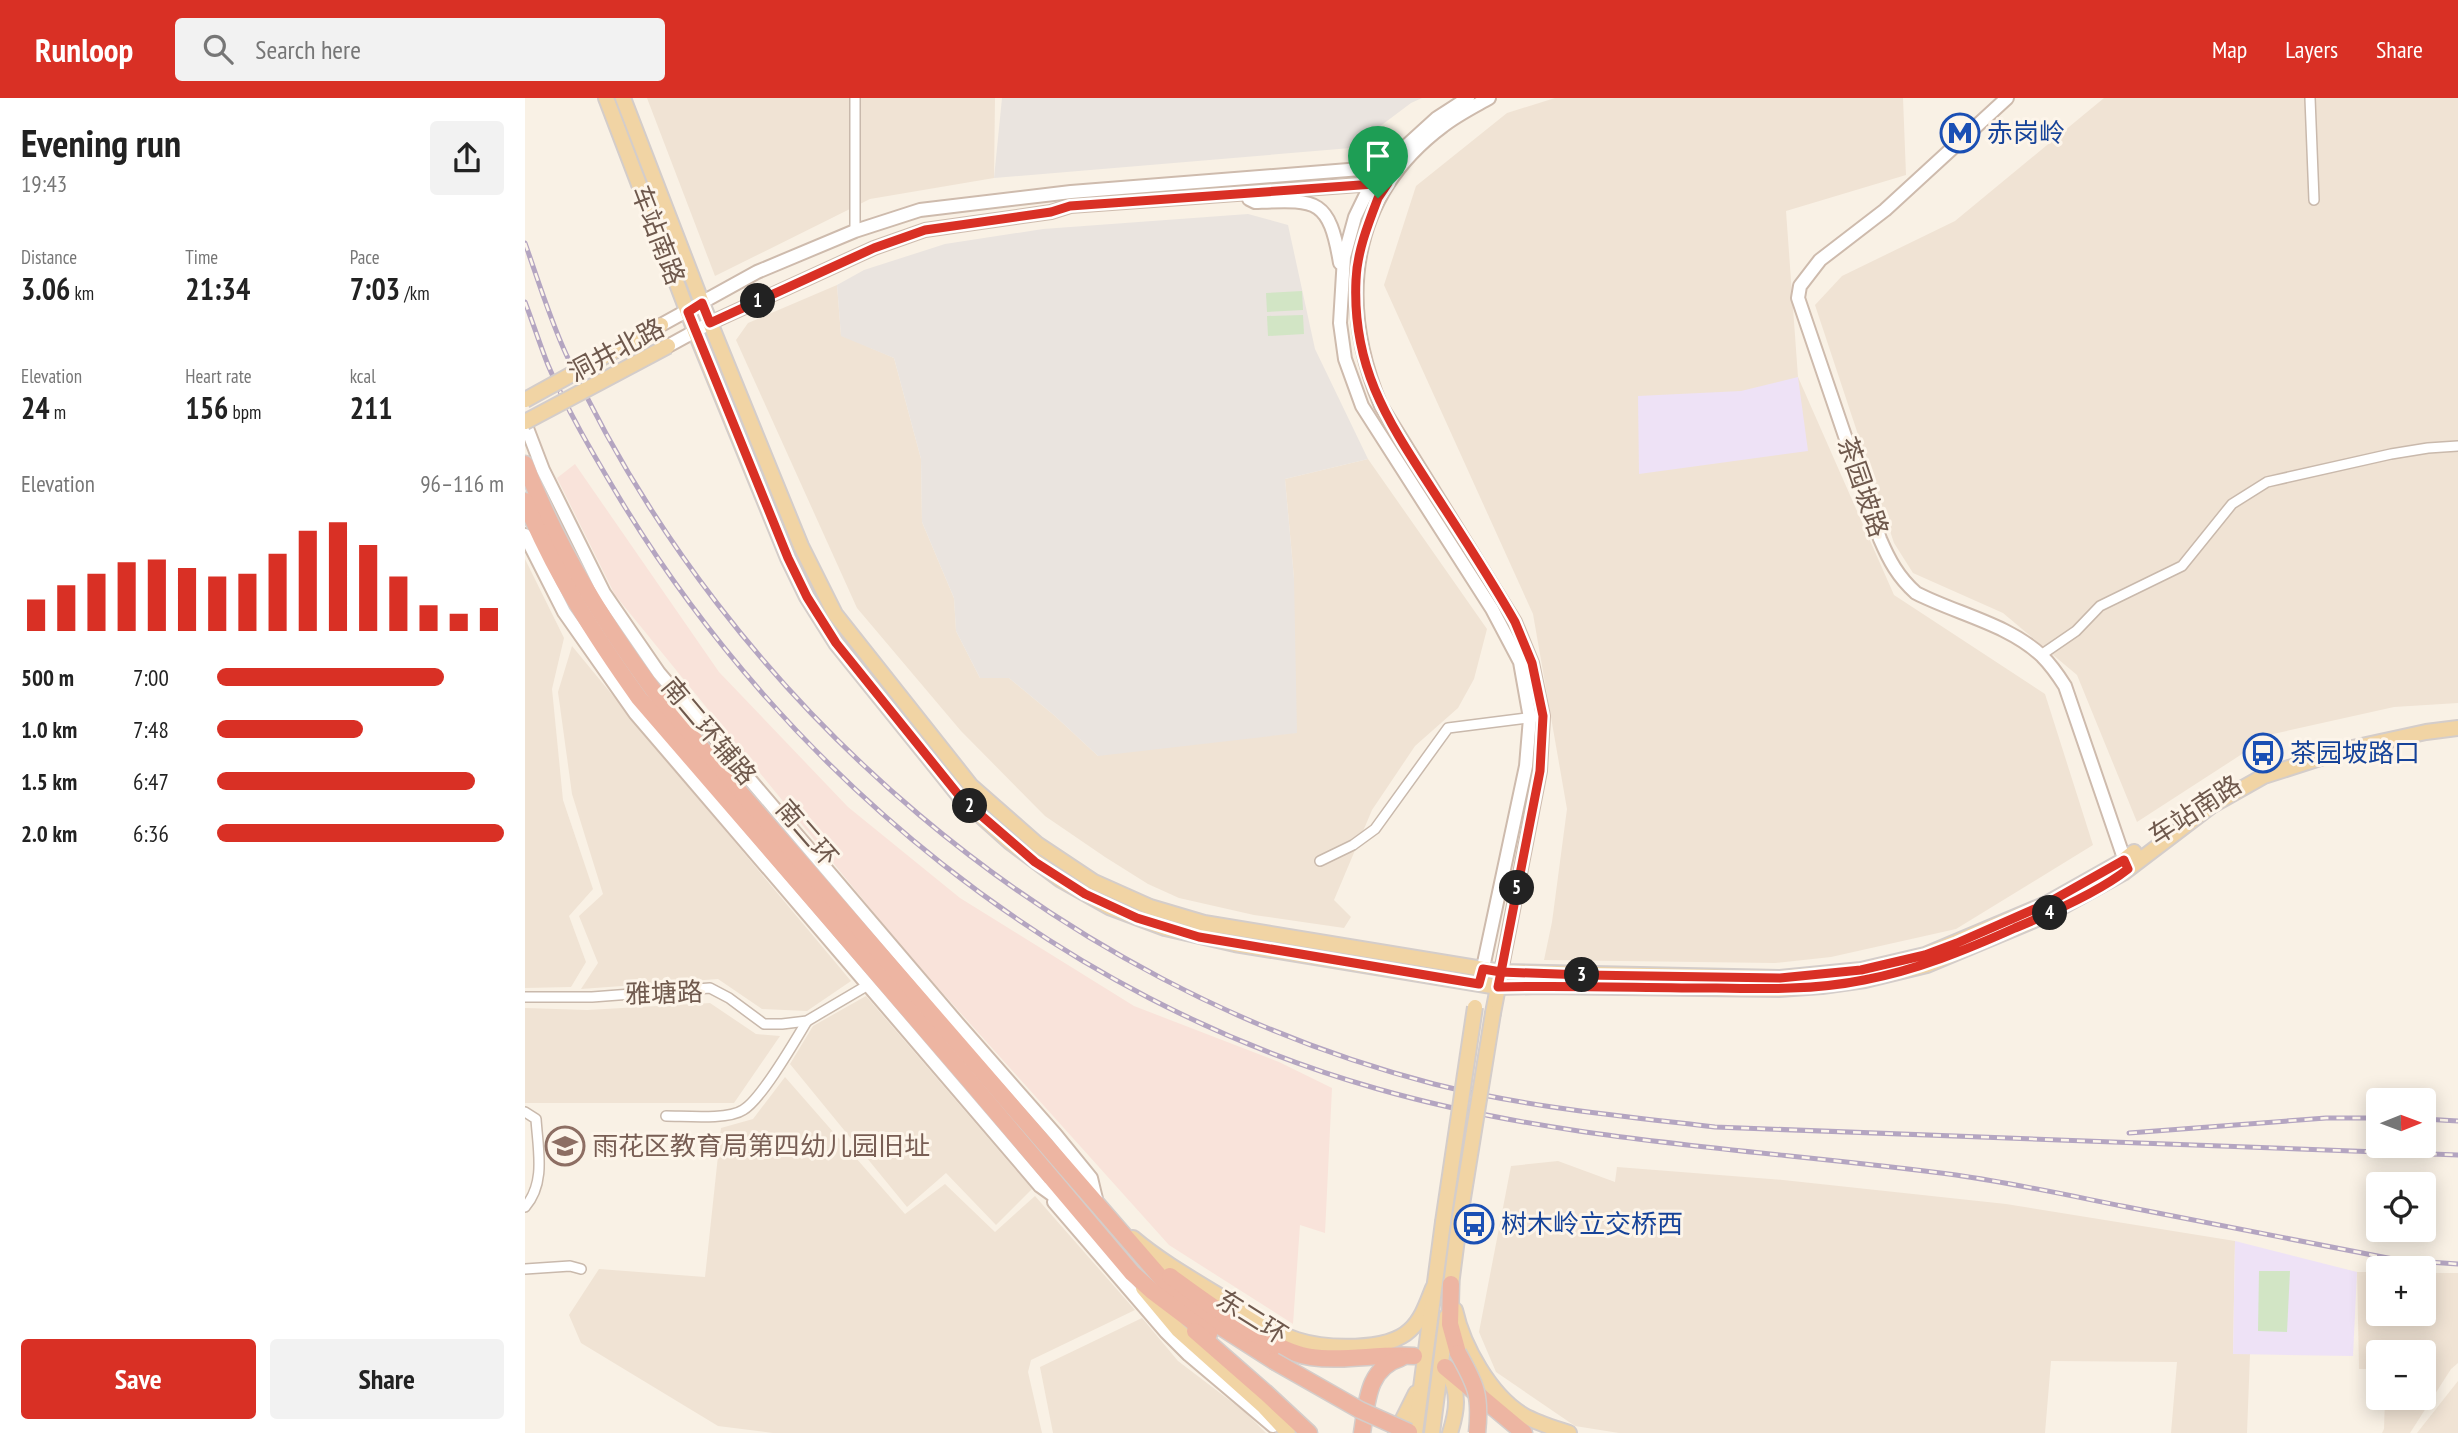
<!DOCTYPE html>
<html lang="en">
<head>
<meta charset="utf-8">
<style>
  :root { --surface:#fff; --page:#f2f2f2; --text:#222; --muted:#767676; --accent:#d93025 }
  body { margin:0; font-family:"PT Sans Narrow","Noto Sans SC",sans-serif; background:var(--page); color:var(--text); height:100vh; display:flex; flex-direction:column; font-size:26px; white-space:nowrap }
  * { box-sizing:border-box; margin:0 }
  p { font-size:23px; color:var(--muted) }
  .icon { flex:none; width:38px; height:38px; fill:none; stroke:currentColor; stroke-width:2; stroke-linecap:round; stroke-linejoin:round }
  .map { position:relative; flex:1; overflow:hidden }
  .drawer { display:flex; flex-direction:column; background:var(--surface); width:525px }
  .drawer>* { flex:none }
  .needle { width:46px; rotate:89deg }
  .buttons { position:absolute; left:1841px; top:990px; display:grid; gap:14px }
  .buttons a { display:grid; place-items:center; width:70px; height:70px; border-radius:7px; background:var(--surface); box-shadow:0 4px 18px #0003; font-size:35px }
  .pin { position:absolute; display:grid; place-items:center; width:60px; height:60px; color:#fff; margin:-72px -30px; border-radius:50% 50% 50% 0; rotate:-45deg; box-shadow:0 0 7px #0007 }
  .pin .icon { rotate:45deg }
  .km { position:absolute; width:35px; height:35px; margin:-18px; border-radius:50%; background:#222; color:#fff; font-size:19px; line-height:35px; text-align:center }
  .round { display:grid; place-items:center; flex:none; width:74px; height:74px; border-radius:7px; background:var(--page) }
  .overview { display:flex; align-items:center; justify-content:space-between; height:119px; padding:0 21px }
  h1 { font-size:38px; font-weight:700; line-height:52px }
  .stats { display:grid; grid-template-columns:repeat(3,1fr); gap:10px; height:119px; padding:7px 21px }
  .stats div { display:grid; align-content:center }
  .stats b { font-size:30px; font-weight:700 }
  .stats small { font-size:19px; font-weight:400 }
  .stats p { font-size:19px }
  .chart { height:196px; padding:14px 21px }
  .chart p { display:flex; justify-content:space-between }
  .chart svg { width:100%; height:126px; margin-top:7px; stroke:var(--accent); stroke-width:6 }
  .primary-button { display:flex; gap:14px; margin-top:auto; padding:14px 21px }
  .primary-button a { flex:1; height:80px; border-radius:7px; background:var(--accent); color:#fff; font-size:28px; font-weight:700; line-height:80px; text-align:center }
  .primary-button a+a { background:var(--page); color:var(--text) }
  ul { padding:0 21px; list-style:none; font-size:23px }
  li { display:grid; grid-template-columns:112px 84px 1fr; align-items:center; height:52px }
  li i { height:18px; border-radius:9px; background:var(--accent) }
  header { display:flex; align-items:center; gap:42px; box-sizing:border-box; height:98px; padding:0 35px; background:var(--accent); color:#fff }
  header strong { font-size:33px }
  nav { display:flex; gap:38px; margin-inline-start:auto; font-size:24px }
  .search { width:490px; height:63px; background:var(--page); display:flex; align-items:center; gap:18px; box-sizing:border-box; padding:0 24px; border-radius:7px; color:var(--muted); font-size:26px }
  main { display:flex; flex:1; min-height:0 }
  .map>svg:first-child { display:block }
  .residential { fill:#f0e3d4 }
  .commercial { fill:#f9e3da }
  .industrial { fill:#eae4df }
  .education { fill:#eee2f6 }
  .green { fill:#d2e5c5 }
  .lines { fill:none; stroke-linecap:round; stroke-linejoin:round }
  .street-casing { stroke:#c9b9ac; stroke-width:12 }
  .secondary-casing { stroke:#cebbad; stroke-width:16 }
  .primary-casing { stroke:#d4cdca; stroke-width:18 }
  .highway-casing { stroke:#d4cdca; stroke-width:19 }
  .street { stroke:#fff; stroke-width:9 }
  .secondary { stroke:#fff; stroke-width:12 }
  .primary { stroke:#f1d4a4; stroke-width:14 }
  .highway { stroke:#edb5a2; stroke-width:16 }
  .rail-casing { stroke:#b4a5c1; stroke-width:5 }
  .rail { stroke:#fdf5ea; stroke-width:2.5; stroke-dasharray:8; stroke-linecap:butt }
  .primary-bridge-casing { stroke:#d4cdca; stroke-width:18; stroke-linecap:butt }
  .highway-bridge-casing { stroke:#d4cdca; stroke-width:19; stroke-linecap:butt }
  .primary-bridge { stroke:#f1d4a4; stroke-width:14 }
  .highway-bridge { stroke:#edb5a2; stroke-width:16 }
  .route-casing { stroke:#fff; stroke-width:14 }
  .route { stroke:#d93025; stroke-width:9 }
  .labels { text-anchor:middle; stroke-width:6; stroke-linejoin:round; paint-order:stroke }
  .transit-label { font-size:26px; fill:#164399; stroke:#fdf5ea; text-anchor:start }
  .street-label { font-size:26px; fill:#6f594d; stroke:#fdf5ea }
  .education-label { font-size:26px; fill:#785e54; stroke:#fdf5ea; text-anchor:start }
</style>
</head>
<body>
<header>
<strong>Runloop</strong>
<div class="search"><svg class="icon" aria-label="search" viewBox="0 0 24 24"><circle cx="10" cy="10" r="6"/><path d="M15 15l6 6"/></svg>Search here</div>
<nav><a>Map</a><a>Layers</a><a>Share</a></nav>
</header>
<main>
<section class="drawer">
<div class="overview"><div><h1>Evening run</h1><p>19:43</p></div><a class="round"><svg class="icon" aria-label="share" viewBox="0 0 24 24"><path d="M12 15V3M7 8l5-5 5 5M5 13v7h14v-7"/></svg></a></div>
<div class="stats">
<div><p>Distance</p><b>3.06<small> km</small></b></div>
<div><p>Time</p><b>21:34</b></div>
<div><p>Pace</p><b>7:03<small> /km</small></b></div>
</div>
<div class="stats">
<div><p>Elevation</p><b>24<small> m</small></b></div>
<div><p>Heart rate</p><b>156<small> bpm</small></b></div>
<div><p>kcal</p><b>211</b></div>
</div>
<div class="chart"><p><span>Elevation</span>96–116 m</p>
<svg viewBox="0 0 160 44" preserveAspectRatio="none"><path d="M5 44V33M15 44V28M25 44V24M35 44V20M45 44V19M55 44V22M65 44V25M75 44V24M85 44V17M95 44V9M105 44V6M115 44V14M125 44V25M135 44V35M145 44V38M155 44V36"/></svg>
</div>
<ul>
<li><b>500 m</b>7:00<i style="width:79%"></i></li>
<li><b>1.0 km</b>7:48<i style="width:51%"></i></li>
<li><b>1.5 km</b>6:47<i style="width:90%"></i></li>
<li><b>2.0 km</b>6:36<i style="width:100%"></i></li>
</ul>
<div class="primary-button"><a>Save</a><a>Share</a></div>
</section>
<div class="map">
<svg width="1933" height="1335" viewBox="0 0 1933 1335">
  <rect width="100%" height="100%" fill="#f9f1e5"/>
  <g class="residential">
    <polygon points="122,0 470,0 469,80 345,101 190,178"/>
    <polygon points="1030,0 1378,0 1381,77 1261,113 1273,279 1369,497 1520,596 1568,747 1431,831 1306,859 1250,865 1019,862 1027,824 1042,711 1008,516 859,187 891,88 982,15"/>
    <polygon points="1579,0 1933,0 1933,605 1869,609 1748,636 1612,724 1552,577 1478,515 1388,475 1369,445 1290,207 1317,178 1430,123"/>
    <polygon points="312,187 316,237 369,260 396,361 397,424 429,500 431,533 455,580 484,580 530,618 573,658 769,480 760,381 843,361 962,531 949,581 933,610 890,648 847,712 809,802 826,819 819,830 729,817 654,800 623,786 580,759 520,718 436,633 332,510 211,242 223,225"/>
    <polygon points="0,461 39,540 27,591 38,702 68,791 44,818 61,864 46,889 0,890"/>
    <polygon points="47,548 146,668 326,883 282,913 237,911 193,881 56,891 73,865 54,818 78,796 47,696 33,594"/>
    <polygon points="341,898 507,1091 471,1127 421,1075 382,1109 265,966 288,928"/>
    <polygon points="185,905 231,936 255,938 209,1005 0,1005 0,910 62,912"/>
    <polygon points="260,979 380,1116 420,1086 470,1134 510,1098 610,1212 506,1262 503,1274 517,1335 248,1335 193,1328 56,1245 44,1217 74,1171 180,1179 196,1030 228,1021"/>
    <polygon points="1033,1063 1090,1084 1092,1069 1258,1082 1481,1106 1710,1143 1708,1255 1725,1256 1722,1335 1646,1335 1652,1264 1526,1263 1520,1335 1094,1335 1050,1328 971,1274 954,1234 986,1068"/>
    <polygon points="1832,1174 1853,1174 1853,1216 1899,1216 1899,1175 1933,1175 1933,1265 1926,1271 1885,1335 1857,1335 1859,1331 1860,1300 1899,1300 1899,1255 1853,1255 1853,1271 1834,1271"/>
    <polygon points="617,1220 653,1263 720,1314 741,1335 528,1335 515,1269"/>
    <polygon points="1933,1283 1933,1335 1892,1335"/>
  </g>
  <polygon class="commercial" points="50,366 194,574 323,709 435,800 609,908 754,964 807,990 800,1135 775,1127 768,1226 644,1147 379,852 90,497 32,380"/>
  <g class="industrial">
    <polygon points="477,0 897,0 886,5 826,50 469,80"/>
    <polygon points="723,116 763,127 790,251 843,361 760,381 769,480 772,635 573,658 530,618 484,580 455,580 431,533 429,500 397,424 396,361 369,260 316,238 312,187 339,172 420,146 518,131"/>
  </g>
  <g class="education">
    <polygon points="1273,279 1283,353 1114,376 1113,298 1216,293"/>
    <polygon points="1710,1143 1832,1174 1828,1258 1708,1256"/>
  </g>
  <g class="green">
    <polygon points="777,193 778,212 742,214 741,195"/>
    <polygon points="778,217 779,236 743,238 742,218"/>
    <polygon points="1734,1173 1765,1173 1762,1234 1733,1233"/>
  </g>
  <g class="lines">
    <defs>
      <g id="street">
        <polyline points="1785,0 1789,102"/>
        <polyline points="330,133 330,0"/>
        <polyline points="1516,557 1551,533 1575,508 1657,468 1707,406 1742,384 1866,356 1903,350 1933,348"/>
        <polyline points="795,763 828,747 850,731 923,630 1018,618"/>
        <polyline points="0,899 67,899 185,890 204,900 239,926 257,926 282,923 343,887"/>
        <path d="M0 1014 11 1021C13 1052 21 1085 0 1109"/>
        <path d="M141 1018C160 1018 203 1022 218 1012 236 1002 270 943 282 923"/>
        <polyline points="0,1171 45,1168 56,1171"/>
      </g>
      <g id="secondary">
        <polyline points="943,0 912,20 857,70 846,86 830,119 819,159 815,225 820,261 837,308 967,511 995,564 1005,620 1001,668 956,879"/>
        <path d="M964 0C948 9 932 17 918 28 823 99 813 205 856 308L990 524 1007 565 1018 618 1015 673 973 889"/>
        <path d="M1482 0 1360 112 1295 162 1275 188 1273 200 1355 441C1364 462 1373 479 1391 495 1432 516 1483 526 1517 558 1526 567 1533 577 1540 588L1602 769"/>
        <path d="M724 101 730 104C791 102 804 99 815 165"/>
        <polyline points="136,227 232,174 330,133 395,112 546,94 861,69"/>
        <polyline points="143,248 185,225 349,150 400,132 526,114 545,108 849,86"/>
        <polyline points="0,325 18,372 79,495 134,575 435,928 531,1037 566,1080 572,1105"/>
        <polyline points="0,437 39,514 110,615 515,1088 547,1111"/>
        <polyline points="529,1104 641,1234 664,1257 748,1328"/>
      </g>
      <g id="primary">
        <polyline points="81,0 170,233 263,460 282,499 311,545 436,700 485,744 536,782 584,809 640,830 710,846 973,889 1016,888 1254,891 1297,888 1340,882 1402,867 1526,815 1598,775 1686,708 1739,678 1823,651 1901,634 1933,630"/>
        <polyline points="98,0 177,205 276,448 310,516 446,688 512,746 569,784 625,809 679,825 976,874 1255,880 1336,872 1400,857 1521,806 1599,762 1609,754"/>
        <polyline points="968,915 973,889"/>
        <path d="M608 1140C640 1167 676 1186 711 1208 730 1219 750 1235 772 1242 800 1251 862 1254 885 1232 897 1221 902 1205 908 1190"/>
        <polyline points="618,1190 653,1232 738,1308 763,1335"/>
        <polyline points="925,1195 934,1125"/>
        <path d="M930 1212C938 1248 965 1297 998 1317 1012 1325 1029 1330 1044 1335"/>
        <path d="M922 1273C935 1294 932 1313 925 1335"/>
        <polyline points="871,1335 891,1295"/>
        <polyline points="890,1335 918,1124"/>
        <polyline points="907,1335 922,1218"/>
      </g>
      <g id="highway">
        <path d="M0 366C35 456 83 532 141 609L637 1181 674 1215 749 1263"/>
        <path d="M0 403C29 474 69 537 114 600L448 987 607 1175 627 1193 684 1236"/>
        <path d="M645 1178C678 1202 747 1254 786 1259 820 1264 855 1255 889 1258"/>
        <polyline points="926,1186 925,1226 933,1255"/>
        <polyline points="670,1233 741,1295 784,1335"/>
        <polyline points="920,1269 999,1335"/>
        <path d="M837 1335C842 1305 842 1270 876 1260"/>
      </g>
    </defs>
    <use href="#street" class="street-casing"/>
    <use href="#secondary" class="secondary-casing"/>
    <use href="#primary" class="primary-casing"/>
    <use href="#highway" class="highway-casing"/>
    <use href="#street" class="street"/>
    <use href="#secondary" class="secondary"/>
    <use href="#primary" class="primary"/>
    <use href="#highway" class="highway"/>
    <defs>
      <g id="rail">
        <path d="M0 145C13 182 25 221 41 256 204 610 531 888 909 986 1001 1009 1096 1018 1190 1029L1933 1057"/>
        <path d="M0 204C8 225 15 247 23 267 42 312 67 354 92 396 261 678 535 901 853 991 1042 1045 1238 1051 1431 1077 1487 1085 1542 1097 1597 1108 1689 1126 1781 1144 1873 1162L1933 1166"/>
        <polyline points="1899,1021 1933,1023"/>
        <polyline points="1604,1035 1801,1020 1853,1020"/>
      </g>
    </defs>
    <use href="#rail" class="rail-casing"/>
    <use href="#rail" class="rail"/>
    <defs>
      <g id="primary-bridge">
        <polyline points="0,302 136,227"/>
        <polyline points="0,324 143,248"/>
        <polyline points="918,1124 950,909"/>
        <polyline points="934,1125 968,915"/>
      </g>
      <g id="highway-bridge">
        <path d="M933 1255C951 1287 956 1297 952 1335"/>
        <polyline points="749,1263 835,1312 884,1334"/>
      </g>
    </defs>
    <use href="#primary-bridge" class="primary-bridge-casing"/>
    <use href="#highway-bridge" class="highway-bridge-casing"/>
    <use href="#primary-bridge" class="primary-bridge"/>
    <use href="#highway-bridge" class="highway-bridge"/>
  </g>
  <g class="lines">
    <defs>
      <path id="route" d="M853 100 863 85 545 108 526 114 400 132 349 150 185 225 177 205 163 214 263 460 282 499 311 545 436 700 510 764 560 796 612 820 674 839 954 886 958 871 976 874 1059 877 1255 880 1336 872 1400 857 1432 845 1521 806 1599 762 1603 771C1574 794 1524 816 1490 830 1441 852 1392 872 1339 882 1290 892 1241 891 1191 890 1118 890 1045 887 973 889L976 874 1015 673 1018 618 1007 565 990 524C964 478 934 433 905 388 861 320 827 268 831 182 832 154 843 126 853 100"/>
    </defs>
    <use href="#route" class="route-casing"/>
    <use href="#route" class="route"/>
  </g>
  <defs>
    <symbol id="metro-ring" viewBox="-11 -11 22 22"><circle r="9.5" fill="#fdf5ea" stroke="#1a4fb4" stroke-width="1.5"/><path d="M-5.5 5V-5H-3L0 0L3-5H5.5V5H3V-.5L0 4L-3-.5V5Z" fill="#1a4fb4"/></symbol>
    <symbol id="bus-ring" viewBox="-11 -11 22 22"><circle r="9.5" fill="#fdf5ea" stroke="#1a4fb4" stroke-width="1.5"/><path d="M-5-6H5V4H4V6H2V4H-2V6H-4V4H-5ZM-3.5-4V0h7V-4ZM-3.5 1.2v1.5H-2V1.2ZM2 1.2v1.5H3.5V1.2Z" fill="#1a4fb4"/></symbol>
    <symbol id="school-ring" viewBox="-11 -11 22 22"><circle r="9.5" fill="#fdf5ea" stroke="#8d6e63" stroke-width="1.5"/><path d="M0-5L7-2L0 1L-7-2ZM-4 1L0 2.5L4 1V4Q0 6-4 4Z" fill="#8d6e63"/></symbol>
  </defs>
  <g fill-rule="evenodd">
    <use href="#metro-ring" x="1413" y="13" width="44" height="44"/>
    <use href="#bus-ring" x="1716" y="633" width="44" height="44"/>
    <use href="#school-ring" x="18" y="1026" width="44" height="44"/>
    <use href="#bus-ring" x="927" y="1104" width="44" height="44"/>
  </g>
  <g class="labels">
    <g class="transit-label">
      <text x="1462" y="44">赤岗岭</text>
      <text x="1765" y="664">茶园坡路口</text>
      <text x="976" y="1135">树木岭立交桥西</text>
    </g>
    <g class="street-label">
      <text transform="translate(133 137) rotate(69)" y="9">车站南路</text>
      <text transform="translate(91 252) rotate(-28)" y="9">洞井北路</text>
      <text transform="translate(1338 389) rotate(71)" y="9">茶园坡路</text>
      <text transform="translate(184 633) rotate(50)" y="9">南二环辅路</text>
      <text transform="translate(1670 712) rotate(-33)" y="9">车站南路</text>
      <text transform="translate(282 735) rotate(49)" y="9">南二环</text>
      <text transform="translate(139 895) rotate(-2)" y="9">雅塘路</text>
      <text transform="translate(727 1219) rotate(32)" y="9">东二环</text>
    </g>
    <g class="education-label">
      <text x="67" y="1057">雨花区教育局第四幼儿园旧址</text>
    </g>
  </g>
</svg>
<div class="buttons">
<a><svg class="needle" viewBox="-14 -14 28 28"><path d="M0-13l5 13h-10z" fill="#e53935"/><path d="M0 13l5-13h-10z" fill="#767676"/></svg></a>
<a><svg class="icon" aria-label="locate" viewBox="0 0 24 24"><circle cx="12" cy="12" r="6"/><path d="M12 2v4M12 18v4M2 12h4M18 12h4"/></svg></a>
<a>+</a>
<a>−</a>
</div>
<div class="pin" style="left:853px;top:100px;background:#1e9e55"><svg class="icon" aria-label="arrive" viewBox="0 0 24 24"><path d="M6 21V4h12l-3 4 3 4H6"/></svg></div>
<b class="km" style="left:233px;top:203px">1</b>
<b class="km" style="left:445px;top:708px">2</b>
<b class="km" style="left:1057px;top:877px">3</b>
<b class="km" style="left:1525px;top:815px">4</b>
<b class="km" style="left:992px;top:790px">5</b>
</div>
</main>
</body>
</html>
